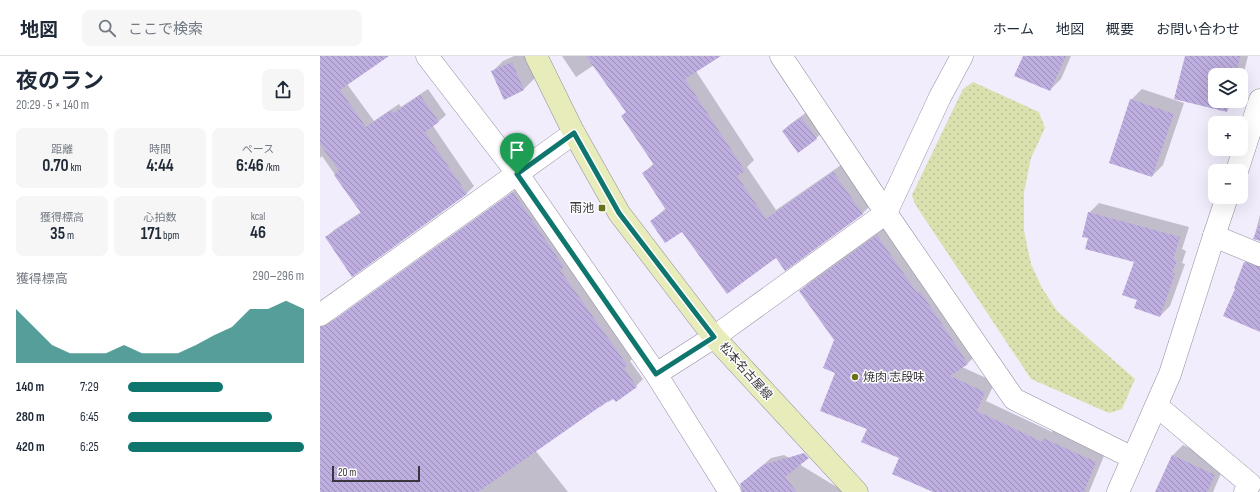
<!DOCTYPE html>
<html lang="ja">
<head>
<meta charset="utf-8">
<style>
  :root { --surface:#fff; --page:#f6f6f7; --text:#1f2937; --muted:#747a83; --line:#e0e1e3; --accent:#0f766e }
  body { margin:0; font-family:"Sofia Sans Condensed","Noto Sans JP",sans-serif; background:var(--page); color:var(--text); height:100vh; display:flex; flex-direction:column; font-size:15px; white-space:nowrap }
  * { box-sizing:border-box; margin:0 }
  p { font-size:13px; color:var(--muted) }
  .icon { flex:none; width:22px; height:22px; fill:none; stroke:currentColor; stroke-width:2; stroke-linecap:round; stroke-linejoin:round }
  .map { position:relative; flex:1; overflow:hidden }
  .side { display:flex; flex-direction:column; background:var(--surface); width:320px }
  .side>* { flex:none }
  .fabs { position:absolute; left:888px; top:12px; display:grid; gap:8px }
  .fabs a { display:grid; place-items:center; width:40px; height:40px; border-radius:8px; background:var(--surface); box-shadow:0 4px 16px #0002; font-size:20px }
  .scale { position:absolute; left:12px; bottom:10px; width:88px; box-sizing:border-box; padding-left:4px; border:2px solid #39373d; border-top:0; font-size:11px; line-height:14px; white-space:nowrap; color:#39373d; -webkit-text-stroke:3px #fdfdfd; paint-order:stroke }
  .pin { position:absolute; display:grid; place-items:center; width:34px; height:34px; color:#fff; margin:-41px -17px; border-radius:50% 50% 50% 0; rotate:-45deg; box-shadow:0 0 4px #0007 }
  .pin .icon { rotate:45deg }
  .round { display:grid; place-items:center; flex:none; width:42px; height:42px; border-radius:8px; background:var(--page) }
  .summary { display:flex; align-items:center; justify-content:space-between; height:68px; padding:0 16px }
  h1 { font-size:22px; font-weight:700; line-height:30px }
  .figures { display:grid; grid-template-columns:repeat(3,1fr); gap:6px; height:68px; padding:4px 16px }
  .figures div { display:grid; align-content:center; border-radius:8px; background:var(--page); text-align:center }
  .figures b { font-size:17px; font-weight:700 }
  .figures small { font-size:11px; font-weight:400 }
  .figures p { font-size:11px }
  .chart { height:112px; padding:8px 16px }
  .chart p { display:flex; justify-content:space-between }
  .chart svg { width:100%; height:72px; margin-top:4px; fill:var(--accent); opacity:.7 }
  ul { padding:0 16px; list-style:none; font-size:13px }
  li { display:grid; grid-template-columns:64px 48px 1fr; align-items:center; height:30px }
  li i { height:10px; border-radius:5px; background:var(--accent) }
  header { display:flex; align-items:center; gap:24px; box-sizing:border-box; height:56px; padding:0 20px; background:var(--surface); border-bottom:1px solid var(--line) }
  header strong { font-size:19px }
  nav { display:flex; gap:22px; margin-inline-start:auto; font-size:14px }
  .search { width:280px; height:36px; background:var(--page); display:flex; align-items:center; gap:10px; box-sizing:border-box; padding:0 14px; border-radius:8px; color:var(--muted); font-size:15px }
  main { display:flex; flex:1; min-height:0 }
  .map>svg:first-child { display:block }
  .green { fill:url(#green-dots) }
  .shadow { fill:#0003 }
  .building { fill:url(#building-back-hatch) }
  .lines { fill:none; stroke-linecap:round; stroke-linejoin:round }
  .minor-casing { stroke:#928e9c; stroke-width:23 }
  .tertiary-casing { stroke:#928e9c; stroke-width:23 }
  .secondary-casing { stroke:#928e9c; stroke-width:23 }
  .minor { stroke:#fff; stroke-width:22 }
  .tertiary { stroke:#fff; stroke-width:22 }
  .secondary { stroke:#e8ebba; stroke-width:22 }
  .route-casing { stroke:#fff; stroke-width:8 }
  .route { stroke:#0f766e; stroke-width:5 }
  .poi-dot { fill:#6b7118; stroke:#fdfdfd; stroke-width:1.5 }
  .labels { text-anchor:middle; stroke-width:3; stroke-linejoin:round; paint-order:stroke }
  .poi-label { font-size:12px; fill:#39373d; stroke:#fdfdfd; text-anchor:end }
  .street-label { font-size:12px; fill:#39373d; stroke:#fdfdfd }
</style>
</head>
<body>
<header>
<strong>地図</strong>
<div class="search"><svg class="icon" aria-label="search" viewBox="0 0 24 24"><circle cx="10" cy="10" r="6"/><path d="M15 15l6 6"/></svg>ここで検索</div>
<nav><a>ホーム</a><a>地図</a><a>概要</a><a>お問い合わせ</a></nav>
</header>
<main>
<section class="side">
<div class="summary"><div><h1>夜のラン</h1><p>20:29 · 5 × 140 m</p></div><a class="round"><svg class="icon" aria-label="share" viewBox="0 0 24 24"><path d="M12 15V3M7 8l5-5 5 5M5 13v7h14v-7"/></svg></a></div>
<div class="figures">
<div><p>距離</p><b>0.70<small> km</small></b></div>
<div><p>時間</p><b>4:44</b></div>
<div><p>ペース</p><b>6:46<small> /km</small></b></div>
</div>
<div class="figures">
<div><p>獲得標高</p><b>35<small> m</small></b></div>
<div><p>心拍数</p><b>171<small> bpm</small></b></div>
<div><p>kcal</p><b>46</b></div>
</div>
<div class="chart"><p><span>獲得標高</span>290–296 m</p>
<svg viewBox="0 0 160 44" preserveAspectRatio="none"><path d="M0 44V11L10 22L20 33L30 38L40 38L50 38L60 33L70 38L80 38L90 38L100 33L110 27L120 22L130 11L140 11L150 6L160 11V44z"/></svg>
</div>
<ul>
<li><b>140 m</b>7:29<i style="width:54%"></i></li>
<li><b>280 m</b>6:45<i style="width:82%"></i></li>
<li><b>420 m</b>6:25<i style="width:100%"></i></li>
</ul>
</section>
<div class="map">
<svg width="940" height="436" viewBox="0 0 940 436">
  <defs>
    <pattern id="green-dots" width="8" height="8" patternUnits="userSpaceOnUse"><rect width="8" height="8" fill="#dae0ae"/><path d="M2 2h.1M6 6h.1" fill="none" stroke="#bcc197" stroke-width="1.8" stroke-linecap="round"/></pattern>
    <pattern id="building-back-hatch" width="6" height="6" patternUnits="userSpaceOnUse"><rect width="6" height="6" fill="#beaee0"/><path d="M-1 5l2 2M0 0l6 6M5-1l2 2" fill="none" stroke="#9b8eb7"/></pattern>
  </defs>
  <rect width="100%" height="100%" fill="#f2edfd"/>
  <polygon class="green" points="653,26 719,56 725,72 711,102 704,136 704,175 711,208 722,232 737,255 815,323 802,353 789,357 711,323 595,148 592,139 643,33"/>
  <g class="shadow">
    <polygon points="0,0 67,0 27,28 54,65 79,48 81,51 108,33 126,59 113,70 154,130 147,137 32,219 7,181 14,174 41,156 2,100 0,102"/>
    <polygon points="194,0 205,0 215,22 204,33 185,42 172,16 183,5"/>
    <polygon points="242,0 388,0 376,15 434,104 427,111 456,154 524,107 552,148 542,158 456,201 331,165 346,152 323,118 334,107 306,56 274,9 256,21"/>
    <polygon points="704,0 751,0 741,23 730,34"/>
    <polygon points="867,0 928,0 921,28 921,19 895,19 895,45 916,45 906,55 856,42"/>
    <polygon points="822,33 864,47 843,109 832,120 811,44"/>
    <polygon points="487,56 502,77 496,82 463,75 469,69"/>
    <polygon points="201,130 313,302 310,305 323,323 316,330 293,342 280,351 279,350 215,394 248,436 0,436 0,262 8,265 15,263"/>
    <polygon points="779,147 869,171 862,193 866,195 862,207 865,208 850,250 840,260 818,244 815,206 769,182 769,157"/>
    <polygon points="940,159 940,184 934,182"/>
    <polygon points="567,170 658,297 648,307 642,311 675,326 666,345 732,376 734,373 786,395 769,436 616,436 548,373 517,316 515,284 480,235 491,225"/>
    <polygon points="931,201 940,205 940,275 916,232 925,206"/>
    <polygon points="863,389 905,408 893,436 836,436 852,400"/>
    <polygon points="464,399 525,436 433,436 433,418 451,402"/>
  </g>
  <g class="building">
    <polygon points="0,0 69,0 20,34 46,71 71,54 74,57 100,39 119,66 105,76 147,138 32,221 5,181 41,157 14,119 19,115 0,88"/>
    <polygon points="266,0 401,0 365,23 425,115 417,120 446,163 513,116 543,158 465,215 456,202 407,238 362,176 345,187 330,165 346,154 322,117 334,109 301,60 306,56"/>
    <polygon points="703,0 746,0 730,35 694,20"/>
    <polygon points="865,0 920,0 916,19 895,19 895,45 909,45 907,56 854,43"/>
    <polygon points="192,6 204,34 184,44 171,15"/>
    <polygon points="810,43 854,58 832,121 789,107"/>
    <polygon points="481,61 497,83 478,97 462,75"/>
    <polygon points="193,136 244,211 240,214 307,309 304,312 317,331 296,346 293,343 288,346 288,345 158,436 0,436 0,271 7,269"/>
    <polygon points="768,156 860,181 853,203 857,205 852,217 855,218 840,261 814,252 817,244 802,239 814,206 765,193 768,182 762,181"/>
    <polygon points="939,169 940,169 940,185 933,183"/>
    <polygon points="557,179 597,237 600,235 648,308 630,320 665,336 657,355 722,386 723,382 776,406 764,436 613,436 572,418 579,402 541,386 547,373 500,355 515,317 503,312 514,284 479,235"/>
    <polygon points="924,206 940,211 940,276 903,260 915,233 914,232"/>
    <polygon points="484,397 489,402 465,421 477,436 422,436 420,428 443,409"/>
    <polygon points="852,399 895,419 887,436 835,436"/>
  </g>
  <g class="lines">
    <defs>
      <g id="minor">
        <polyline points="107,0 197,117 336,318 410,436"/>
        <polyline points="461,0 566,157 694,343 813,402"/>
        <polyline points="894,180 940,199"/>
        <polyline points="0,259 254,77"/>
        <polyline points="336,318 394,281 566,157 620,41 642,0"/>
        <polyline points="837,350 930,428 925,436"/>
      </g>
      <g id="tertiary">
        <polyline points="917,115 940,44"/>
        <polyline points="798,436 850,318 894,180 907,141"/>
      </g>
      <polyline id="secondary" points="216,0 254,77 299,157 394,281 537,436"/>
    </defs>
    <use href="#minor" class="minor-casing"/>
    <use href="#tertiary" class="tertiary-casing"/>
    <use href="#secondary" class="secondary-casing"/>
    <use href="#minor" class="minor"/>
    <use href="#tertiary" class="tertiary"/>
    <use href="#secondary" class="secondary"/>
  </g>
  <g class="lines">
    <defs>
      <polygon id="route" points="254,77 299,157 394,281 336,318 197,118"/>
    </defs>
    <use href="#route" class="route-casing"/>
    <use href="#route" class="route"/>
  </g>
  <g class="poi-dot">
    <rect x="278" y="148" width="8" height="8" rx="2"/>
    <circle cx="535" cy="321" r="4"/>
  </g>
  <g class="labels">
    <g class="poi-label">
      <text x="274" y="156">雨池</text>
      <text x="543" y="325" text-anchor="start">焼肉 志段味</text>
    </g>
    <g class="street-label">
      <text transform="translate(426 315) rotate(48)" y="4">松本名古屋線</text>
    </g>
  </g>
</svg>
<div class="fabs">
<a><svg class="icon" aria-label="layers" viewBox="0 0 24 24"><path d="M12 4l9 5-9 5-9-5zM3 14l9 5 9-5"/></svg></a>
<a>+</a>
<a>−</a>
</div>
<div class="scale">20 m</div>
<div class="pin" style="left:197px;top:118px;background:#1e9e55"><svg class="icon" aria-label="arrive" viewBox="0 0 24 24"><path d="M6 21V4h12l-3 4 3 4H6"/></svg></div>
</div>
</main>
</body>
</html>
